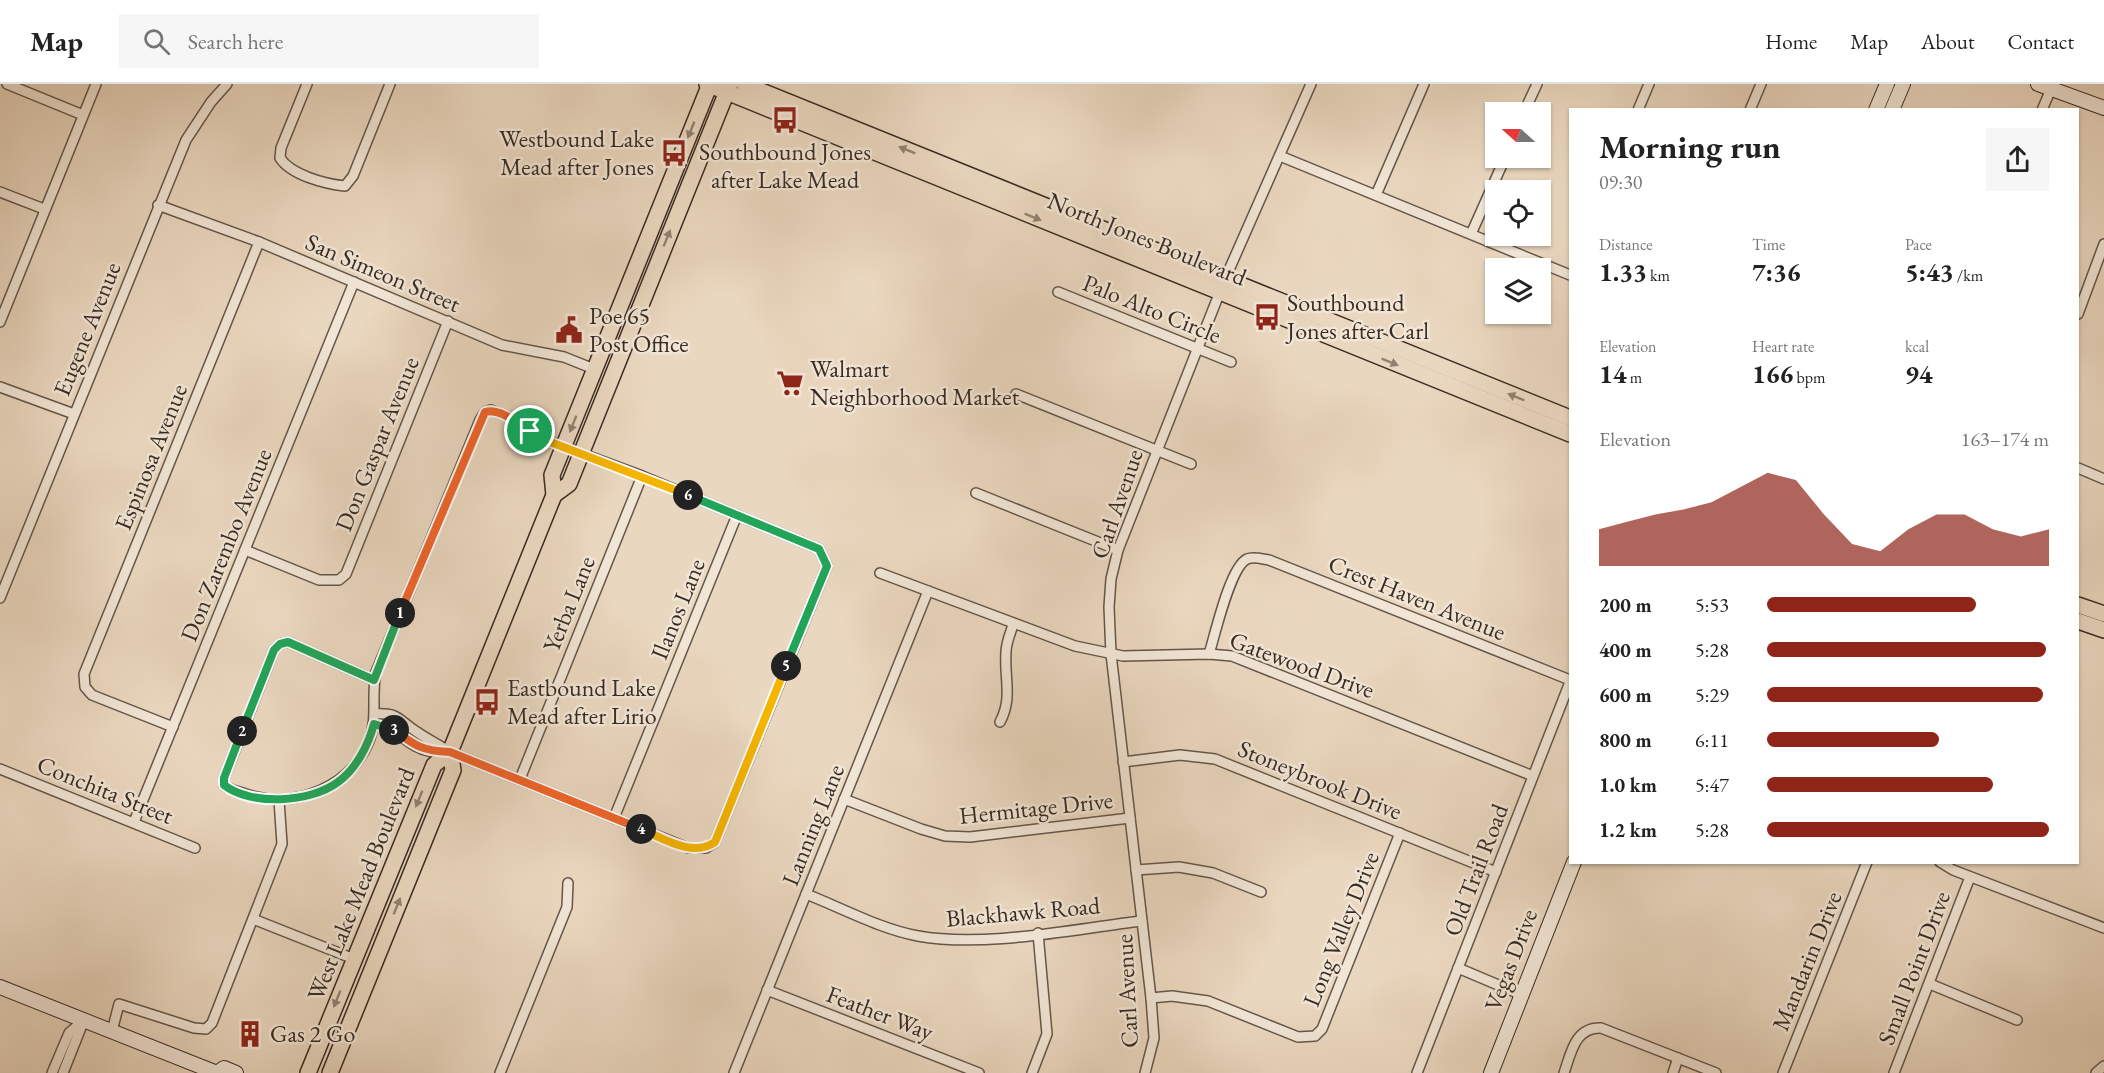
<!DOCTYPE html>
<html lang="en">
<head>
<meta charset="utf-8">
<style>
  :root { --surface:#fff; --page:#f6f6f6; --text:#222; --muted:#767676; --line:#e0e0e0; --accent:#8f2418 }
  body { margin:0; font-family:"EB Garamond",serif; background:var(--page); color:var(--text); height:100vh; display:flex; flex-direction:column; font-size:22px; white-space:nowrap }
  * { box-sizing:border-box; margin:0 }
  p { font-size:20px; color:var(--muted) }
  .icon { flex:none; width:33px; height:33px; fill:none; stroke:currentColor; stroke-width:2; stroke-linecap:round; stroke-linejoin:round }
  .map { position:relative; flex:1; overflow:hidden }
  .side { position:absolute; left:1569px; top:24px; width:510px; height:756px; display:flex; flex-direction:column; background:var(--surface); border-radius:0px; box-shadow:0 2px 4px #0004 }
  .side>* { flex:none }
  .needle { width:39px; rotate:291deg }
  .tools { position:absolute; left:1485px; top:18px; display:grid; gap:12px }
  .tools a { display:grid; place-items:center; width:66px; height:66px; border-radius:0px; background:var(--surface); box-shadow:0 2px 4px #0004; font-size:30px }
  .pin { position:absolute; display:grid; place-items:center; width:51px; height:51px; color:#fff; margin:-26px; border:3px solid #fff; border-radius:50%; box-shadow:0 2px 6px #0007 }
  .km { position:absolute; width:30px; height:30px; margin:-15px; border-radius:50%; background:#222; color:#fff; font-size:16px; line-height:30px; text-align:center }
  .round { display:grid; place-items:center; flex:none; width:63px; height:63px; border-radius:0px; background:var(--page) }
  .overview { display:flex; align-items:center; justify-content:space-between; height:102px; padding:0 30px }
  h1 { font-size:33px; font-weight:700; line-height:45px }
  .figures { display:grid; grid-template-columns:repeat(3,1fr); gap:9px; height:102px; padding:6px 30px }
  .figures div { display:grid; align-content:center }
  .figures b { font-size:26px; font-weight:700 }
  .figures small { font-size:16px; font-weight:400 }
  .figures p { font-size:16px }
  .chart { height:168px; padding:12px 30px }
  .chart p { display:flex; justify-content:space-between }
  .chart svg { width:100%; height:108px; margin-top:6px; fill:var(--accent); opacity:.7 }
  ul { padding:0 30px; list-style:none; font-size:20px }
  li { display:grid; grid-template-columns:96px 72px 1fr; align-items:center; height:45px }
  li i { height:15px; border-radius:8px; background:var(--accent) }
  header { display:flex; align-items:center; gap:36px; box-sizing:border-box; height:84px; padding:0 30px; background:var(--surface); border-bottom:2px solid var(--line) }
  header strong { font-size:28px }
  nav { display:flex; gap:33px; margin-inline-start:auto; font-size:21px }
  .search { width:420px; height:54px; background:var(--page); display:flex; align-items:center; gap:15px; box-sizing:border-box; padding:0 21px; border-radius:0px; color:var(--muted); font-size:22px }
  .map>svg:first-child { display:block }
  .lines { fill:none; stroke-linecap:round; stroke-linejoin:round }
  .street-casing { stroke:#64564a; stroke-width:12 }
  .secondary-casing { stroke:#382b23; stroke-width:16 }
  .primary-casing { stroke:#382b23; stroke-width:18 }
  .street { stroke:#f1e5d5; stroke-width:9 }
  .secondary { stroke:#f1e5d5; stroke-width:14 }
  .primary { stroke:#ead7bf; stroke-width:15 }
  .oneway { fill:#918171 }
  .split-1-casing { stroke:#fff; stroke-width:12 }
  .split-2-casing { stroke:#fff; stroke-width:12 }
  .split-3-casing { stroke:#fff; stroke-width:12 }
  .split-4-casing { stroke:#fff; stroke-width:12 }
  .split-5-casing { stroke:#fff; stroke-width:12 }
  .split-6-casing { stroke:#fff; stroke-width:12 }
  .split-7-casing { stroke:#fff; stroke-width:12 }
  .split-1 { stroke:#f0652b; stroke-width:8 }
  .split-2 { stroke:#22a559; stroke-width:8 }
  .split-3 { stroke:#22a559; stroke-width:8 }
  .split-4 { stroke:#f0652b; stroke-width:8 }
  .split-5 { stroke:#f5b400; stroke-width:8 }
  .split-6 { stroke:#22a559; stroke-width:8 }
  .split-7 { stroke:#f5b400; stroke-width:8 }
  .labels { text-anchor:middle; stroke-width:5; stroke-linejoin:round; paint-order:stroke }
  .poi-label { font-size:24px; fill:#382b23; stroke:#f1e5d5; text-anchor:start }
  .street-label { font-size:24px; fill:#382b23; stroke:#f1e5d5 }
</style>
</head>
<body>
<header>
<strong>Map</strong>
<div class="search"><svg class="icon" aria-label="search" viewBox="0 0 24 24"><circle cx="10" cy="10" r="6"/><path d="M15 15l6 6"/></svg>Search here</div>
<nav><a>Home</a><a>Map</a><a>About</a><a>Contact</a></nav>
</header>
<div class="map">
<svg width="2104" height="989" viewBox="0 0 2104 989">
  <rect width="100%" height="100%" fill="#ead7bf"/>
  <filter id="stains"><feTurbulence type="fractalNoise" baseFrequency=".00333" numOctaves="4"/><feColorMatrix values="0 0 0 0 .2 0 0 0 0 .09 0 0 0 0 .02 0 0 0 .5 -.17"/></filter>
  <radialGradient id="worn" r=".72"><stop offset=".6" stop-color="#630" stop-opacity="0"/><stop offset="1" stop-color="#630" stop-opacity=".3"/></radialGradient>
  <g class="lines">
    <defs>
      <g id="street">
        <polyline points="7,0 83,31"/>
        <path d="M307 0 281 64 280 74C291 91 325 100 345 102L353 92 390 0"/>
        <polyline points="1638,26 1649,0"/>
        <polyline points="1750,26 1761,0"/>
        <polyline points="2042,26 2051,5"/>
        <polyline points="1524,28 1537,0"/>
        <polyline points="1280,72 1570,191"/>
        <polyline points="0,108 44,125"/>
        <polyline points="1376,111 1424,0"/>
        <polyline points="158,121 259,158 502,261 564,273 594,285"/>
        <polyline points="1471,150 1505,74"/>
        <polyline points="1058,208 1231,278"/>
        <polyline points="2078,230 2104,160"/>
        <polyline points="0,238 96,0"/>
        <polyline points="0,303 74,330"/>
        <polyline points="1016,310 1191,380"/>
        <polyline points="2078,384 2104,395"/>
        <polyline points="976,409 1118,466"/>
        <polyline points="245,466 319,496 339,496 346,490 448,237"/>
        <polyline points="880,489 1075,562 1123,572 1209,570 1232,572 1533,692"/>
        <polyline points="0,514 186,56 211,18 227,0"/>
        <path d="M1209 570C1215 551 1230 483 1247 475 1254 472 1262 475 1269 476L1570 596"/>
        <path d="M374 630C399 628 398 636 417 648 427 655 439 661 450 668L688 764H706L715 758 827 482 819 465 642 392 545 356 507 332 491 326 485 328 480 336 376 588C371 610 378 634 369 657 351 703 296 725 249 711 241 708 231 707 224 701V694L274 566 280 560 288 558 374 596"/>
        <path d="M1000 638C1013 614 1004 594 1006 568 1006 559 1010 550 1013 541"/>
        <path d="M374 641C397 642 407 663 429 667 435 669 442 668 448 668"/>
        <polyline points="173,643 92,611 85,603 84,590 259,158"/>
        <polyline points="1123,678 1180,671 1215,675 1496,788"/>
        <polyline points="0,685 195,764"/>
        <polyline points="520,695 642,392"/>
        <polyline points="844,715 921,745 945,752 970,753 1130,734"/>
        <polyline points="614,734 737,431"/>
        <polyline points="134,738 354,198"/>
        <polyline points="1940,778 1953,786 2104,844"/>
        <polyline points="1136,786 1179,783 1213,789 1261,808"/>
        <path d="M806 810C842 824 880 845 918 852 985 864 1073 845 1142 837"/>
        <polyline points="253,835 354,875"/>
        <polyline points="1458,884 1522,911"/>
        <polyline points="1930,900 2017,936"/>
        <polyline points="767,906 979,989"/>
        <polyline points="1151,914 1172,912 1208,917 1298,953 1315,952 1322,945 1400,749"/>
        <polyline points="112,947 119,920 194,944 206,945 212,939 282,760 279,716"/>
        <polyline points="52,989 69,949 84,936 63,989"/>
        <polyline points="500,989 567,823 568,799"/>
        <polyline points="734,989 928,507"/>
        <polyline points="1032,989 1047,950 1038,849"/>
        <polyline points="1145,989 1154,954 1151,914 1111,570 1109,523 1111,495 1118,466 1225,195 1311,0"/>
        <polyline points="1417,989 1570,598"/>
        <path d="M1564 989C1571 969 1575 943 1601 944L1716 989"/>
        <polyline points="1673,989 1678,974"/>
        <polyline points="1783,989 1867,778"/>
        <polyline points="1894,989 1970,793"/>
        <polyline points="2096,989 2104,982"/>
      </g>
      <g id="secondary">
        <polyline points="2038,0 2104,24"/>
        <polyline points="1876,26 1887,0"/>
        <polyline points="1892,26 1903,0"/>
        <polyline points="0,903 217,989"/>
        <polyline points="217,989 224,984 236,989"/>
        <polyline points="1491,989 1574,778"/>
      </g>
      <g id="primary">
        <polyline points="707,0 1570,350"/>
        <polyline points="744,0 1570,334"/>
        <polyline points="554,411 569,400 730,0"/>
        <polyline points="2078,521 2104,530"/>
        <polyline points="2078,537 2104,546"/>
        <polyline points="308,989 434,681 450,668"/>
        <polyline points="330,989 453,686 450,668 554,411 552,391 710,0"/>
      </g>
    </defs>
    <use href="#street" class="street-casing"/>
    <use href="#secondary" class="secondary-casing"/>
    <use href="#primary" class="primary-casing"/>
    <use href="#street" class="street"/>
    <use href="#secondary" class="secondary"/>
    <use href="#primary" class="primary"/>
  </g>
  <defs><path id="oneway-solid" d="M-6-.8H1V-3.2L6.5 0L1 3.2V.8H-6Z" transform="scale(1.5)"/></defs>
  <g class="oneway">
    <use href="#oneway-solid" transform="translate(691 46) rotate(112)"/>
    <use href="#oneway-solid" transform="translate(907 66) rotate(-158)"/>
    <use href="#oneway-solid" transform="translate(1033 133) rotate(22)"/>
    <use href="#oneway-solid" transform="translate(667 154) rotate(-68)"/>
    <use href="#oneway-solid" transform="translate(1390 278) rotate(22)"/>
    <use href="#oneway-solid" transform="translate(1516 313) rotate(-158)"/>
    <use href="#oneway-solid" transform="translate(573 340) rotate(112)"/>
    <use href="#oneway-solid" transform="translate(419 715) rotate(112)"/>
    <use href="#oneway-solid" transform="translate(397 822) rotate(-68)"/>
    <use href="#oneway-solid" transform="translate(337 915) rotate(112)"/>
  </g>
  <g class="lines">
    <defs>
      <path id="split-1" d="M400 529 485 328C500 324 517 339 530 347"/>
      <polyline id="split-2" points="242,647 274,566 280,560 288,558 374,596 400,529"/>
      <path id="split-3" d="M242 647 224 694V701C251 722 310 719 338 698 356 685 368 662 374 640L394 646"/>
      <path id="split-4" d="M394 646C415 662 423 667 450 668L641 745"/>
      <path id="split-5" d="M641 745C663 754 693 774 715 758L786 582"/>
      <polyline id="split-6" points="688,411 819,465 827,482 786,582"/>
      <polyline id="split-7" points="530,347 545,356 688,411"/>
    </defs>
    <use href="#split-1" class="split-1-casing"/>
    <use href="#split-2" class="split-2-casing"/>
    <use href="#split-3" class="split-3-casing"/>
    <use href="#split-4" class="split-4-casing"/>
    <use href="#split-5" class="split-5-casing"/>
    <use href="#split-6" class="split-6-casing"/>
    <use href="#split-7" class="split-7-casing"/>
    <use href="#split-1" class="split-1"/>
    <use href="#split-2" class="split-2"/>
    <use href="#split-3" class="split-3"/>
    <use href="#split-4" class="split-4"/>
    <use href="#split-5" class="split-5"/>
    <use href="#split-6" class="split-6"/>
    <use href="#split-7" class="split-7"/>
  </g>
  <defs>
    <symbol id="bus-bare" viewBox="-9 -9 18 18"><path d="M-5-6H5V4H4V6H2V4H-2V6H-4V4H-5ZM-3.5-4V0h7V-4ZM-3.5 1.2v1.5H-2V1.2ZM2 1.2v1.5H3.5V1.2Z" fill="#8f2418" stroke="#f1e5d5" stroke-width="2.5" paint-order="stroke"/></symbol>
    <symbol id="civic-bare" viewBox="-9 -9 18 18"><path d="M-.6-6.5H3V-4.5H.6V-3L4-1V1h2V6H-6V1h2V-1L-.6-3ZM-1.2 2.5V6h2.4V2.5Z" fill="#8f2418" stroke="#f1e5d5" stroke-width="2.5" paint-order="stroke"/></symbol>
    <symbol id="supermarket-bare" viewBox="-9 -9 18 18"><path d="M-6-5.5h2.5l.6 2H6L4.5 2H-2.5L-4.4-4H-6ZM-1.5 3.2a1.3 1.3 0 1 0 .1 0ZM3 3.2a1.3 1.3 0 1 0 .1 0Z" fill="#8f2418" stroke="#f1e5d5" stroke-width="2.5" paint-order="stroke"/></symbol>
    <symbol id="building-bare" viewBox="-9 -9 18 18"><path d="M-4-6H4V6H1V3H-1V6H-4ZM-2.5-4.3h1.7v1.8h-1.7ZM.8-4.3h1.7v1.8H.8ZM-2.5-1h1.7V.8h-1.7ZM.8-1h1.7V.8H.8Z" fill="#8f2418" stroke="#f1e5d5" stroke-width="2.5" paint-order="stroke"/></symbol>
  </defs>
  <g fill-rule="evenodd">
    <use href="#bus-bare" x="766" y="17" width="38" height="38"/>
    <use href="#bus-bare" x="655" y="50" width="38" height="38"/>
    <use href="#bus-bare" x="1248" y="214" width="38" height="38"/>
    <use href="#civic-bare" x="550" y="227" width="38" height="38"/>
    <use href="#supermarket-bare" x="771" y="280" width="38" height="38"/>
    <use href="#bus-bare" x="468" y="599" width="38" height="38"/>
    <use href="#building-bare" x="231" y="931" width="38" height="38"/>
  </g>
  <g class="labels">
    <g class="poi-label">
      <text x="654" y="63" text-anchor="end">Westbound Lake<tspan x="654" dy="28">Mead after Jones</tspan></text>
      <text x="785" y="76" text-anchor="middle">Southbound Jones<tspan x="785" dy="28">after Lake Mead</tspan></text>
      <text x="1287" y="227">Southbound<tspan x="1287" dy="28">Jones after Carl</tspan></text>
      <text x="589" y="240">Poe 65<tspan x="589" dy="28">Post Office</tspan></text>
      <text x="810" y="293">Walmart<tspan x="810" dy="28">Neighborhood Market</tspan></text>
      <text x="507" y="612">Eastbound Lake<tspan x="507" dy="28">Mead after Lirio</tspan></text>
      <text x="270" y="958">Gas 2 Go</text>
    </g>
    <g class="street-label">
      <text transform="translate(1147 155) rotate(22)" y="8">North Jones Boulevard</text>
      <text transform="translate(383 189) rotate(23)" y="8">San Simeon Street</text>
      <text transform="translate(1152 225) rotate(22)" y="8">Palo Alto Circle</text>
      <text transform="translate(87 245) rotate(-68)" y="8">Eugene Avenue</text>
      <text transform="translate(377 360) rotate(-68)" y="8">Don Gaspar Avenue</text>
      <text transform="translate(151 373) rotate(-68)" y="8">Espinosa Avenue</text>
      <text transform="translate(1117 420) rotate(-71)" y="8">Carl Avenue</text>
      <text transform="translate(226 461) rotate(-68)" y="8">Don Zarembo Avenue</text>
      <text transform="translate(1417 514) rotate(22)" y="8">Crest Haven Avenue</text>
      <text transform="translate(569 520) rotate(-68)" y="8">Yerba Lane</text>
      <text transform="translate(678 525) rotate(-68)" y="8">Ilanos Lane</text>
      <text transform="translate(1302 581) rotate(20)" y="8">Gatewood Drive</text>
      <text transform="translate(1320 696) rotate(22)" y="8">Stoneybrook Drive</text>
      <text transform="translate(105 706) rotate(22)" y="8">Conchita Street</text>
      <text transform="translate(1036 724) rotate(-6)" y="8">Hermitage Drive</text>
      <text transform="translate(813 741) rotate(-68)" y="8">Lanning Lane</text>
      <text transform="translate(1476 786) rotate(-69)" y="8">Old Trail Road</text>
      <text transform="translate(361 800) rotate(-68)" y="8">West Lake Mead Boulevard</text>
      <text transform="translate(1023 828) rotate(-5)" y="8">Blackhawk Road</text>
      <text transform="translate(1341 845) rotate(-68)" y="8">Long Valley Drive</text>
      <text transform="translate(1511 876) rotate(-69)" y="8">Vegas Drive</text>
      <text transform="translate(1807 877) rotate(-68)" y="8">Mandarin Drive</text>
      <text transform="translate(1914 884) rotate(-69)" y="8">Small Point Drive</text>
      <text transform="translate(1127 907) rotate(-93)" y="8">Carl Avenue</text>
      <text transform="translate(880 929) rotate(21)" y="8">Feather Way</text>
    </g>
  </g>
  <rect width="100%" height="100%" filter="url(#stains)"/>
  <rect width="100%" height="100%" fill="url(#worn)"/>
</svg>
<div class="tools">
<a><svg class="needle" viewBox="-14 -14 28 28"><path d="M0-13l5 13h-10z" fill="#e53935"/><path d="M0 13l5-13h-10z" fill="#767676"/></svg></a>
<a><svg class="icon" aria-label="locate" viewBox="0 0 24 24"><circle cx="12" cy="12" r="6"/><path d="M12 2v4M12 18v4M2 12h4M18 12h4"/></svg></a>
<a><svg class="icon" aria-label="layers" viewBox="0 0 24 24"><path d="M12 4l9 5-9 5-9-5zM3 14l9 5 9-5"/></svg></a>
</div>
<div class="pin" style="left:530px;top:347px;background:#1e9e55"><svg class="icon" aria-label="arrive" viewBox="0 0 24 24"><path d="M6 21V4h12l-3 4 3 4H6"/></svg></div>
<b class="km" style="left:400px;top:529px">1</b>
<b class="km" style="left:242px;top:647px">2</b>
<b class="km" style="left:394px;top:646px">3</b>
<b class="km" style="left:641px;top:745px">4</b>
<b class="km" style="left:786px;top:582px">5</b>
<b class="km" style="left:688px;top:411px">6</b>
<section class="side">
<div class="overview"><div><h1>Morning run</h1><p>09:30</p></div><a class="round"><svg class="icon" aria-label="share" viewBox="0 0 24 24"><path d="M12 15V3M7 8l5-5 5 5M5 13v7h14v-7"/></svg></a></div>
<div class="figures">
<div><p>Distance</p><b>1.33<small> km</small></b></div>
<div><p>Time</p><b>7:36</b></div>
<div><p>Pace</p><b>5:43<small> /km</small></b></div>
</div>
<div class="figures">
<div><p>Elevation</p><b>14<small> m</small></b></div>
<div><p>Heart rate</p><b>166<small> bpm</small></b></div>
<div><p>kcal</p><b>94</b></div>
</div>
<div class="chart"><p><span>Elevation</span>163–174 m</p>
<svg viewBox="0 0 160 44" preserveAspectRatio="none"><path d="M0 44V29L10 26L20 23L30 21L40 18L50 12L60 6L70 9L80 23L90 35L100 38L110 29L120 23L130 23L140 29L150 32L160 29V44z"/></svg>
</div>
<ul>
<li><b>200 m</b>5:53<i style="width:74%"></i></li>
<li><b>400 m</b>5:28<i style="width:99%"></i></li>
<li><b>600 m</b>5:29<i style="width:98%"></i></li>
<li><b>800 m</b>6:11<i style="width:61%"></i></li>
<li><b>1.0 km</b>5:47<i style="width:80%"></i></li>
<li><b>1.2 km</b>5:28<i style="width:100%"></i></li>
</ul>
</section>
</div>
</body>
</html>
